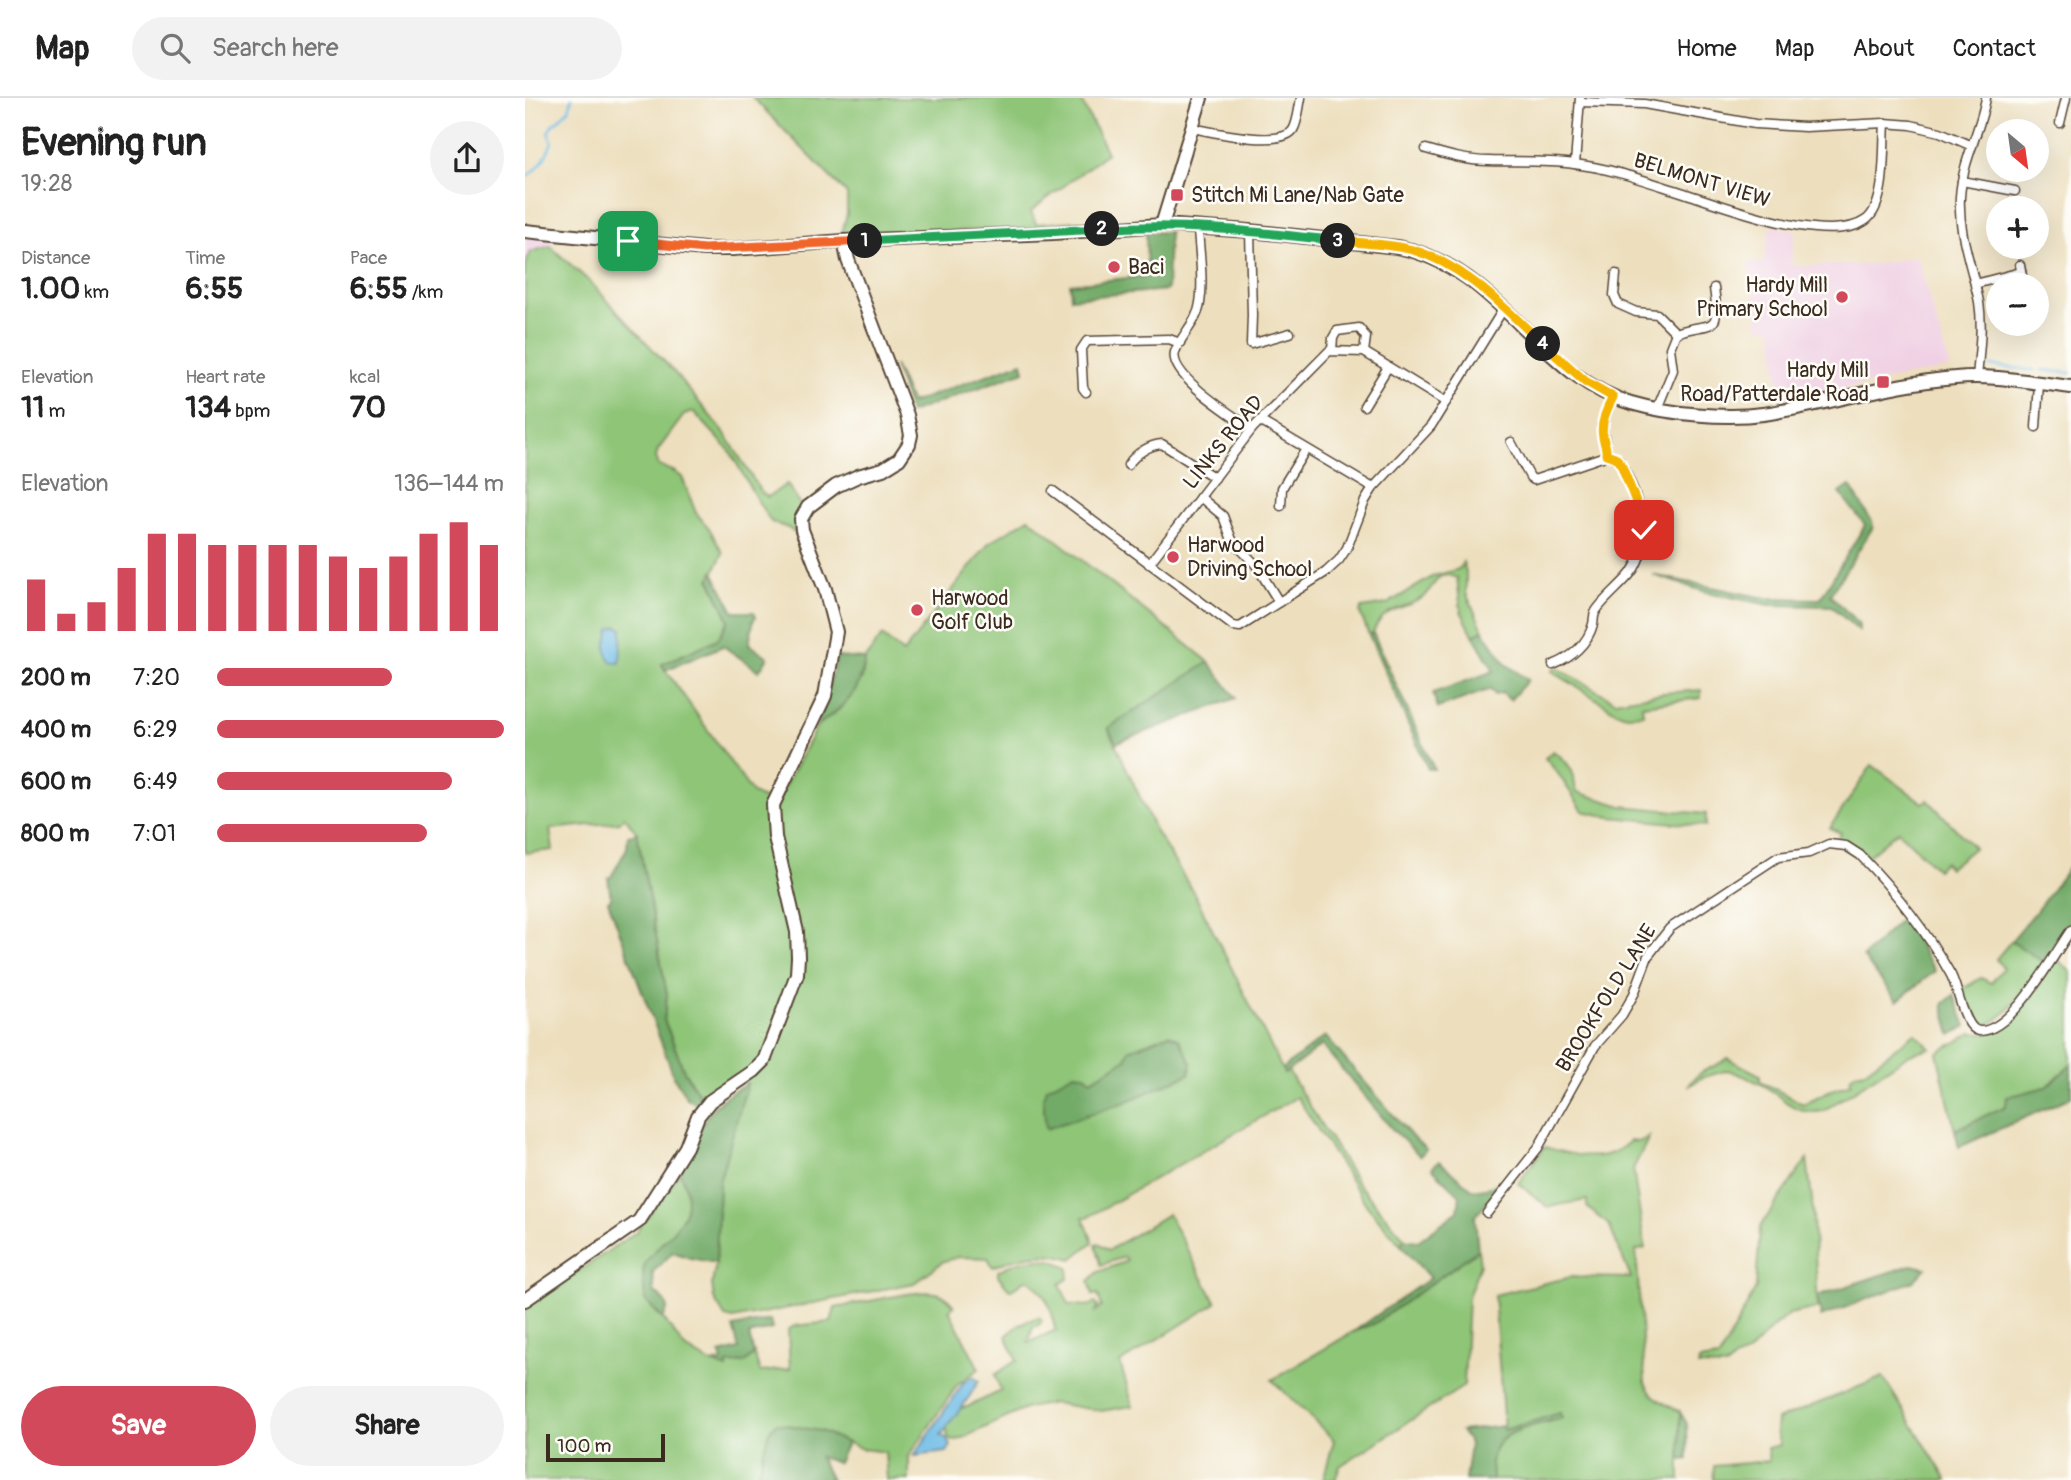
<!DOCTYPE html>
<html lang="en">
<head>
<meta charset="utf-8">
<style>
  :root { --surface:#fff; --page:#f2f2f2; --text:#222; --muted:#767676; --line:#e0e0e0; --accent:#d1495b }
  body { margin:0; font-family:Pangolin,sans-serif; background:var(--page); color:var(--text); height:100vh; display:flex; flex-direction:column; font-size:26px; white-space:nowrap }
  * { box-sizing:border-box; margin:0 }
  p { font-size:23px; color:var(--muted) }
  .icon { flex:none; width:38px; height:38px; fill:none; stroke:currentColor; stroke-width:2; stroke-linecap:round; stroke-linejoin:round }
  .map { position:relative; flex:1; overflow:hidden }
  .details { display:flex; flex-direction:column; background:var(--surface); width:525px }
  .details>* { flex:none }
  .needle { width:46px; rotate:151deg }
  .controls { position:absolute; left:1461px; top:21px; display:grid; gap:14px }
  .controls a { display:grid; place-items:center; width:63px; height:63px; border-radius:50%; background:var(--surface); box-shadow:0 7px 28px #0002; font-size:35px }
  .scale { position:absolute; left:21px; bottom:18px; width:119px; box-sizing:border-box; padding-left:7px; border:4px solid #3b2a1e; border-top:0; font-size:19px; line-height:24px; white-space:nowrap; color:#3b2a1e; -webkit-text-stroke:5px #fdfcf7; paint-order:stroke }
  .pin { position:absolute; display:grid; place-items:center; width:60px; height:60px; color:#fff; margin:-30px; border-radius:14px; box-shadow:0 4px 10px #0006 }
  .km { position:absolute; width:35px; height:35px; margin:-18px; border-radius:50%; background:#222; color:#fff; font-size:19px; line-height:35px; text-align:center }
  .round { display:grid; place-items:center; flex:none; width:74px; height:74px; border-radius:37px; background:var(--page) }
  .head { display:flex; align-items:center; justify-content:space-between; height:119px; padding:0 21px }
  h1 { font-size:38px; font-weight:700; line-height:52px }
  .metrics { display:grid; grid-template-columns:repeat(3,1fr); gap:10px; height:119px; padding:7px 21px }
  .metrics div { display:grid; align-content:center }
  .metrics b { font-size:30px; font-weight:700 }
  .metrics small { font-size:19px; font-weight:400 }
  .metrics p { font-size:19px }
  .chart { height:196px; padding:14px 21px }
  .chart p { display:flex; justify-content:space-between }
  .chart svg { width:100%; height:126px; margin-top:7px; stroke:var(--accent); stroke-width:6 }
  .action { display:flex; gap:14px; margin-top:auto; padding:14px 21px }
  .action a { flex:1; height:80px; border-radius:42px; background:var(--accent); color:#fff; font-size:28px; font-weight:700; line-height:80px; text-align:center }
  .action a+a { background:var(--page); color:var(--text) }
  ul { padding:0 21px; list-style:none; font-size:23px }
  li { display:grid; grid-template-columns:112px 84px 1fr; align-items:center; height:52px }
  li i { height:18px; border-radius:9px; background:var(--accent) }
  header { display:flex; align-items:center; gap:42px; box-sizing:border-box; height:98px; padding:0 35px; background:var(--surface); border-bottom:2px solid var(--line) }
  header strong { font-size:33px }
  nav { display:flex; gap:38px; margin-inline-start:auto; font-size:24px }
  .search { width:490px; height:63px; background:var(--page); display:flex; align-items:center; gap:18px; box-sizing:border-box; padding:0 24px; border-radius:38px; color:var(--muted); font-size:26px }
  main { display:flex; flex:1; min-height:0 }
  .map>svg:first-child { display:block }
  .built { fill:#f0d0e4 }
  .green { fill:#8ec577; stroke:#64784a; stroke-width:2 }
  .forest { fill:#72aa68; stroke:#566a43; stroke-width:2 }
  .water { fill:#6bbae5; stroke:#537282; stroke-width:2 }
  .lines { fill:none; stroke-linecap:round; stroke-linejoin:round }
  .stream { stroke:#6bbae5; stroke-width:2.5 }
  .street-casing { stroke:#564536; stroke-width:11 }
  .secondary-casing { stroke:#564536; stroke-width:16 }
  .street { stroke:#fff; stroke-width:8 }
  .secondary { stroke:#fff; stroke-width:12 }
  .split-1-casing { stroke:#fff; stroke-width:14 }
  .split-2-casing { stroke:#fff; stroke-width:14 }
  .split-3-casing { stroke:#fff; stroke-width:14 }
  .split-4-casing { stroke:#fff; stroke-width:14 }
  .split-5-casing { stroke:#fff; stroke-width:14 }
  .split-1 { stroke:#f0652b; stroke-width:9 }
  .split-2 { stroke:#22a559; stroke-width:9 }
  .split-3 { stroke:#22a559; stroke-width:9 }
  .split-4 { stroke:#f5b400; stroke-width:9 }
  .split-5 { stroke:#f5b400; stroke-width:9 }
  .poi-dot { fill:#d1495b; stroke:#fdfcf7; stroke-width:2.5 }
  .labels { text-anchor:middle; stroke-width:5; stroke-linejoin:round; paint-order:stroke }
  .street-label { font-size:21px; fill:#3b2a1e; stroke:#fdfcf7 }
  .poi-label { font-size:21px; fill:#3b2a1e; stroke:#fdfcf7; text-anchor:start }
</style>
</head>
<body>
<header>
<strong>Map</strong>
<div class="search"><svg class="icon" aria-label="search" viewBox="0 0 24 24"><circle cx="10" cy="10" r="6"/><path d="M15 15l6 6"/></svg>Search here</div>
<nav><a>Home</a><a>Map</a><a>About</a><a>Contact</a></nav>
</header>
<main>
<section class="details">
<div class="head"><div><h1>Evening run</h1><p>19:28</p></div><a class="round"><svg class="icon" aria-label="share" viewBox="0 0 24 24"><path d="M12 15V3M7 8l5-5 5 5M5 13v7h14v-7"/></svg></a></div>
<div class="metrics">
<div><p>Distance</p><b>1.00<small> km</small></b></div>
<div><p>Time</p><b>6:55</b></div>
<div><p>Pace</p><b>6:55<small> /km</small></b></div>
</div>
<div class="metrics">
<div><p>Elevation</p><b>11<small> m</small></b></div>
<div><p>Heart rate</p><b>134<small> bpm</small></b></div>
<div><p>kcal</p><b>70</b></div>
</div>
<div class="chart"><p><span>Elevation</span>136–144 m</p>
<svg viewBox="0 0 160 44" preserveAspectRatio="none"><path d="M5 44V26M15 44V38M25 44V34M35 44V22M45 44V10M55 44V10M65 44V14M75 44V14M85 44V14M95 44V14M105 44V18M115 44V22M125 44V18M135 44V10M145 44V6M155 44V14"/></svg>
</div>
<ul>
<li><b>200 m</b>7:20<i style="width:61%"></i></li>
<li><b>400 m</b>6:29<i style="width:100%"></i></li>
<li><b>600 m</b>6:49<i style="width:82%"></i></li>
<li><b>800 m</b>7:01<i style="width:73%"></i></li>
</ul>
<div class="action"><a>Save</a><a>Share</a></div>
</section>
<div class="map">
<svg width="1546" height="1382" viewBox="0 0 1546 1382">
  <rect width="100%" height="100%" fill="#fdfcf7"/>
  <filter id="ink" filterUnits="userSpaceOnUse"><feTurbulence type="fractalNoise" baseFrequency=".0143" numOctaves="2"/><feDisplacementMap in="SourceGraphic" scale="14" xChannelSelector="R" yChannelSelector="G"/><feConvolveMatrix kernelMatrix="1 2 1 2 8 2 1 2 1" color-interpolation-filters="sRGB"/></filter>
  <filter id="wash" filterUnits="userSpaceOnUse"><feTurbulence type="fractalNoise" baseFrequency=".00686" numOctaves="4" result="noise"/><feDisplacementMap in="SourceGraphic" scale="28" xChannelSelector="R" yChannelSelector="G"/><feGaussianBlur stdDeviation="1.57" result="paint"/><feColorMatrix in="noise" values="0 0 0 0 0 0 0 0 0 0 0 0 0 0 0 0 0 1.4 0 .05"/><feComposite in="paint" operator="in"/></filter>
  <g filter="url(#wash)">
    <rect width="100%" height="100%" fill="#eddfbe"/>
    <g class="built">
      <polygon points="1246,128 1271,133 1266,166 1280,168 1351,166 1392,158 1425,270 1256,302 1247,230 1234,230 1223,165 1238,164"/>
      <polygon points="0,138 32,140 25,148 5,154 0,170"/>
    </g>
    <g class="green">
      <polygon points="228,0 555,0 582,55 506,113 511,126 555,123 550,129 316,137 322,116 322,96"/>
      <path d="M25 148 66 185 149 274 201 337 236 394 243 399 262 386 276 408 271 420V436L263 430 246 424 232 402 205 353 169 314 159 317 133 352 131 359 134 368 148 373 157 379 171 415 184 430 198 455 185 482 204 522 193 541 137 567 228 696 242 703 254 699 292 628 317 609 337 581 340 561 357 538 378 555 464 445 504 420 684 564 583 630 631 734 670 797 759 975 763 973 833 1086 880 1141 875 1146 842 1108 772 999 563 1119H558L568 1144 547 1161C520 1152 494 1157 468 1169L463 1160 434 1159 419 1163 389 1185 208 1221 200 1219 189 1201 187 1186 191 1165 194 1084 222 986 209 979 176 1000 159 973 139 921 142 897 112 735 99 718 95 724 25 731 28 752 0 755V170L5 154Z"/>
      <path d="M938 464 941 475V495L958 532 948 537 936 513 932 480C926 478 920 476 915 479 909 483 906 492 901 497 881 514 859 505 848 535L844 537 835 515 837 510 862 506 909 478 934 471Z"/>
      <polygon points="1031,569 1090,603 1138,595 1176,592 1176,600 1117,607 1118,616 1102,617 1092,614 1027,573"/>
      <path d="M1028 653C1036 658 1045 667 1048 676 1051 683 1048 687 1052 694L1097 708 1181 716V728L1085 719 1058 713 1032 674 1020 660Z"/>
      <polygon points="1347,667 1398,705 1403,702 1449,750 1424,770 1419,764 1412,771 1373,733 1343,758 1327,748 1311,744 1316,735 1305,730"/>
      <path d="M1486 843 1518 864C1504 884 1479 931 1452 927L1441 913 1436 892 1456 880 1466 885 1478 870 1471 861Z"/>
      <polygon points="1531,860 1546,874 1546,967 1521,989 1482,999 1481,1008 1430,1032 1412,955 1447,935 1460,936 1477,929 1497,910"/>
      <path d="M1390 935 1405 950 1385 956 1298 1013C1273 1019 1258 1000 1239 988 1228 981 1216 977 1203 972L1176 980 1163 989C1177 967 1186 974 1202 960L1235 977V983L1278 1006 1304 993 1326 985 1325 980 1330 975 1340 973Z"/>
      <path d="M1124 1039 1108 1071 1120 1151 1111 1152 1120 1284C1125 1300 1141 1306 1155 1314V1382H967C967 1377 966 1371 966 1365 969 1329 1009 1330 1037 1320L1035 1316 979 1332 969 1197 1046 1179 1106 1180 1084 1127 1062 1109V1102L1023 1109 993 1085 1020 1049C1049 1057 1080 1068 1105 1043L1114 1044Z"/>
      <polygon points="1282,1061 1287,1101 1293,1210 1264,1216 1247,1230 1222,1256 1209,1261 1201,1269 1173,1268 1174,1263 1194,1260 1231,1190 1235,1129"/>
      <path d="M155 1074 163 1090 162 1108 158 1123 129 1154 120 1202 140 1223 159 1249 184 1264 202 1270 201 1265 221 1264 229 1256 235 1274 265 1271 263 1232 269 1228 306 1224 310 1210C333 1206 391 1191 411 1195 419 1196 424 1202 429 1208L424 1212 454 1271 433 1286 384 1358V1382H362L360 1354 337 1351 296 1333 237 1363 231 1382H0V1210L111 1134Z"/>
      <path d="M643 1116 691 1205 595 1265 608 1308 576 1313 529 1305 502 1310 433 1342 427 1343 423 1340 421 1327 436 1310 442 1309 476 1293 470 1277 492 1262 481 1238 495 1226 514 1219 517 1223 514 1227 508 1229 503 1245 531 1232C527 1226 529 1222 527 1215 523 1202 514 1189 503 1181 495 1183 493 1190 485 1192L473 1178V1173C494 1161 524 1155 544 1171L543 1181 535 1186 544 1207C554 1205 560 1211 570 1205L573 1208 571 1213 577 1209 573 1196 568 1197 564 1183 573 1174 602 1163 599 1159 576 1167 571 1146 574 1145 584 1152Z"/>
      <polygon points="953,1152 955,1166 943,1199 939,1288 815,1368 810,1382 798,1382 809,1342 747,1282 828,1234 850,1225"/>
      <polygon points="1358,1279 1422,1382 1188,1382 1189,1368 1244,1363 1242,1350 1255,1347 1251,1334 1252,1322"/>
    </g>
    <g class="forest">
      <polygon points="644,134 642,192 546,200 545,186 622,178 621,135"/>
      <polygon points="497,264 499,273 385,315 369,267 386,305"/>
      <polygon points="1325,388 1347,424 1348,429 1305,497 1334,526 1334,533 1306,508 1244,507 1181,494 1128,477 1240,500 1295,501 1340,427 1315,395"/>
      <polygon points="188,474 209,514 229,514 231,519 229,520 224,546 243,559 234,573 198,548 140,572 137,566 193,541 204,522 185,481"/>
      <polygon points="958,532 981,566 1003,582 985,602 977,595 970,597 966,591 913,610 908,595 969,573 948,537"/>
      <polygon points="848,535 909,671 903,671 844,537"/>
      <path d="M312 559 340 561C335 598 320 607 292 628Z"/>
      <polygon points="684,564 711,600 591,645 583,630"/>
      <polygon points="112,735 142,897 139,922 159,973 176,1000 171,1006 162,1000 150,981 83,803 86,801 83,780 86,779 102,750 103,737"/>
      <polygon points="1546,766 1546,823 1518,864 1486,843 1509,816"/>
      <polygon points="1377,820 1410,873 1372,903 1338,859"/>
      <polygon points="1429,897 1441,928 1426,937 1418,906"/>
      <polygon points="644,936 654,941 667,965 664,976 598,1005 521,1031 518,1000 522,990 549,975 559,976 566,982 601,961 604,952"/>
      <polygon points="800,938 888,1040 901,1051 895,1058 868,1032 797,947 759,976 757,971"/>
      <polygon points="1546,967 1546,999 1434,1049 1430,1032 1481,1008 1482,999 1521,989"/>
      <path d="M222 986 194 1084 191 1165 165 1160 148 1154 128 1174 129 1193 140 1203 143 1210 138 1221 120 1202C120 1193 116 1178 119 1169 120 1163 128 1155 132 1151 156 1124 172 1111 155 1074 176 1032 177 1007 222 986Z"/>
      <polygon points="914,1063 948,1092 966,1089 979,1081 950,1119 953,1152 850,1225 828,1234 905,1180 875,1146 880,1141 893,1143 933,1113 935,1097 907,1070"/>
      <polygon points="1386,1167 1401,1170 1389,1183 1296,1219 1292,1198"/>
      <polygon points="245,1222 247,1231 224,1237 229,1256 221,1264 202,1266 202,1271 187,1265 197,1264 195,1256 214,1251 208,1229"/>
      <polygon points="1155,1314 1162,1326 1163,1361 1155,1362"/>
      <path d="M1035 1315 1037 1320C1009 1328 969 1330 966 1365 966 1371 967 1377 967 1382H940L945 1346 936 1333 978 1328 979 1332Z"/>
      <polygon points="251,1325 296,1333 322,1345 313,1365 294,1359 306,1382 231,1382 244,1333"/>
    </g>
    <g class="water">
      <path d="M93 528 97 531 95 565H88C78 556 82 543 85 531Z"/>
      <polygon points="448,1279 454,1283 444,1299 416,1337 422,1341 426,1348 422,1354 389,1358 439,1284"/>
    </g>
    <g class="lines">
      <g class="stream">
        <path d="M0 79C15 71 21 59 27 44L23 35 27 27C34 24 37 16 44 12L47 0"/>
        <polyline points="1464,268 1509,272"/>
        <polyline points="1517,272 1546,275"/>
      </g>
    </g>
  </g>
  <g filter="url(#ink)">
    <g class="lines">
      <defs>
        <g id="street">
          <polyline points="1055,4 1119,6 1230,26 1280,29 1360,25 1386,27 1415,34 1447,48"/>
          <polyline points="1535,25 1541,0"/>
          <path d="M667 30C687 34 755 50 768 32 773 24 774 9 776 0"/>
          <path d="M901 51C922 57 942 63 964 63 992 64 1020 62 1049 66 1085 70 1121 83 1156 94 1197 107 1304 149 1341 122 1362 107 1358 50 1360 25"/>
          <polyline points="1050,66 1055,0"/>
          <polyline points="1437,83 1490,93"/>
          <path d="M673 129C674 154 679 181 675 205 673 223 656 237 650 254 643 278 709 318 727 331"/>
          <polyline points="725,133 727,217 726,246 765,235"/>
          <polyline points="1495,167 1498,183"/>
          <polyline points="1091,176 1089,197 1093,206 1111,214 1132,216 1151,235 1145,250 1148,272 1132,311"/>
          <polyline points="1450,186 1496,174"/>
          <path d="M1151 235C1187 222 1196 239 1189 190"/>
          <polyline points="807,252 808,240 812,233 834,230 841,239 839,254"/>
          <path d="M1452 280C1454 254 1458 230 1454 204 1447 168 1433 136 1435 99 1437 64 1455 34 1461 0"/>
          <polyline points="561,294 558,290 556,252 562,243 644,241 655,245"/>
          <polyline points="839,308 863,269"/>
          <polyline points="735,323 848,390"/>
          <polyline points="1511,329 1514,286"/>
          <polyline points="986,344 1005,379 1009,382 1077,359 1082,354 1077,327 1088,299"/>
          <path d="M603 367C610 356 624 347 637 346L690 380"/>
          <polyline points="528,393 708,528 715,529 801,474 814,462 822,450 840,403 848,390 906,328 979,210"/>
          <polyline points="675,399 698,418 707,442 731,467 754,504"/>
          <polyline points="756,408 757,390 781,351"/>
          <polyline points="624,466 727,331 804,253 839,254 921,304"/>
          <path d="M1028 567C1046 560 1063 546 1068 526 1069 523 1068 519 1070 515 1074 505 1098 486 1106 475 1130 443 1112 393 1094 362L1081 356"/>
          <path d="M962 1115 1013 1050 1070 948 1097 917 1109 896 1123 858 1145 830 1253 759 1284 755 1304 746 1321 748 1335 757C1369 792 1402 834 1426 877 1433 890 1439 931 1454 933 1487 935 1529 856 1546 832"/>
        </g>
        <g id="secondary">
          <polyline points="637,127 676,0"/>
          <path d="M0 133 179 151H207L319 143 528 135 637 127 725 133 872 149C974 167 1016 281 1106 305 1144 316 1199 321 1238 316 1302 307 1365 285 1430 280 1468 276 1509 285 1546 289"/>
          <polyline points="0,1202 114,1123 161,1049 173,1018 185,1003 229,973 239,963 272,876 273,859 272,834 250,739 248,707 300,598 311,534 300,491 277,432 276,421 283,409 311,388 333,378 358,371 374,361 384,346 386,337 382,317 323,162 319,143"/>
        </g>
      </defs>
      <use href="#street" class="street-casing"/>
      <use href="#secondary" class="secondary-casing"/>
      <use href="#street" class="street"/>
      <use href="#secondary" class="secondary"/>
    </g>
  </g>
  <g class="lines" filter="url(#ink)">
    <defs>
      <polyline id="split-1" points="103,143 179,151 340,143"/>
      <polyline id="split-2" points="340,143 577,131"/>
      <path id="split-3" d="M577 131C658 124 733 134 813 143"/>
      <path id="split-4" d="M813 143C838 145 865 146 888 152 940 167 980 211 1018 246"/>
      <path id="split-5" d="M1018 246 1060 283 1088 299C1082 311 1075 325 1078 339 1079 346 1082 349 1081 356L1090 359 1096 366 1117 419 1119 432"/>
    </defs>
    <use href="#split-1" class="split-1-casing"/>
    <use href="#split-2" class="split-2-casing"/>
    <use href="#split-3" class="split-3-casing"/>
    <use href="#split-4" class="split-4-casing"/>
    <use href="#split-5" class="split-5-casing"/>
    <use href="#split-1" class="split-1"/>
    <use href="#split-2" class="split-2"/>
    <use href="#split-3" class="split-3"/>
    <use href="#split-4" class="split-4"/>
    <use href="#split-5" class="split-5"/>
  </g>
  <g class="poi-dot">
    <rect x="645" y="90" width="14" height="14" rx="3.5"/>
    <circle cx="589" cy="169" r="7"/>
    <circle cx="1317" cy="199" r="7"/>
    <rect x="1351" y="277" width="14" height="14" rx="3.5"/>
    <circle cx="648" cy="459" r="7"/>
    <circle cx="392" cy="512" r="7"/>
  </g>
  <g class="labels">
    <g class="street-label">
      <text transform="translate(1177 82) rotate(17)" y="7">BELMONT VIEW</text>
      <text transform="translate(698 344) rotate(-51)" y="7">LINKS ROAD</text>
      <text transform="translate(1081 900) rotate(-58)" y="7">BROOKFOLD LANE</text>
    </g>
    <g class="poi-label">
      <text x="666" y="104">Stitch Mi Lane/Nab Gate</text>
      <text x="603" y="176">Baci</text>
      <text x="1303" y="194" text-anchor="end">Hardy Mill<tspan x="1303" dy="24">Primary School</tspan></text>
      <text x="1344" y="279" text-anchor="end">Hardy Mill<tspan x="1344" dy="24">Road/Patterdale Road</tspan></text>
      <text x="662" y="454">Harwood<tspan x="662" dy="24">Driving School</tspan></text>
      <text x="406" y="507">Harwood<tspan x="406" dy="24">Golf Club</tspan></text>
    </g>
  </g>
</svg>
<div class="controls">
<a><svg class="needle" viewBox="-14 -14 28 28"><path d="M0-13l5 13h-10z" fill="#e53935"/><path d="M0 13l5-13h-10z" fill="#767676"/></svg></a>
<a>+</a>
<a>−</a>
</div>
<div class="scale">100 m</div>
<div class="pin" style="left:103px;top:143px;background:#1e9e55"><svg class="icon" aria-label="arrive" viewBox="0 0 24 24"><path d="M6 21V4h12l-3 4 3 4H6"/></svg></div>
<div class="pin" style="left:1119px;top:432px;background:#d93025"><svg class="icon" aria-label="check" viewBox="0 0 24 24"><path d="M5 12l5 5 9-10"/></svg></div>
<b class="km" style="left:340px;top:143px">1</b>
<b class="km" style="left:577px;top:131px">2</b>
<b class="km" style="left:813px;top:143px">3</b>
<b class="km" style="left:1018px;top:246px">4</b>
</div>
</main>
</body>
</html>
